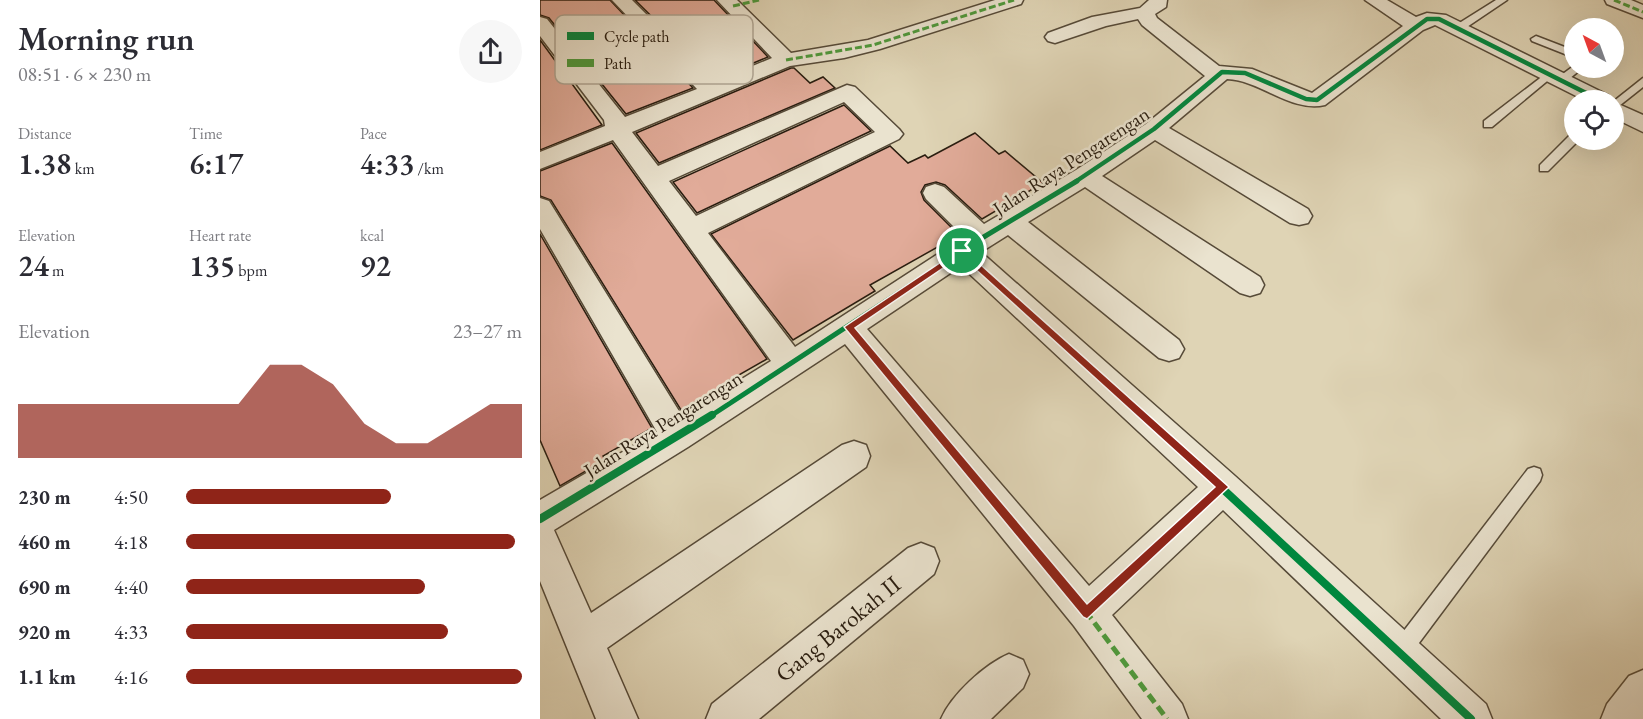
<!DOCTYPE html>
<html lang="en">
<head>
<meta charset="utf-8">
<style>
  :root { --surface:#fff; --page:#f7f7f7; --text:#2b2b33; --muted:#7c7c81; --accent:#8f2418 }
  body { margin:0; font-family:"EB Garamond",serif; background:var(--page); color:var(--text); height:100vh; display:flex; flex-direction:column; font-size:22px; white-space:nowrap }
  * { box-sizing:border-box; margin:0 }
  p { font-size:20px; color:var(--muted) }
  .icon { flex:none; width:33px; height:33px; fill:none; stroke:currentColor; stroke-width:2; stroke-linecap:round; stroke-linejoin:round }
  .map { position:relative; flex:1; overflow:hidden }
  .panel { display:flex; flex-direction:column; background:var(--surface); width:540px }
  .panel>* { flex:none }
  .needle { width:39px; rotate:319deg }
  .controls { position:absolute; left:1024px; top:18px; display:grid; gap:12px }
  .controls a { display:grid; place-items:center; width:60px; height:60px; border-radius:50%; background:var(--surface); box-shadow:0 6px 24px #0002; font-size:30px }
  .pin { position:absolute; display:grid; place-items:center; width:51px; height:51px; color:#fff; margin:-26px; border:3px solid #fff; border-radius:50%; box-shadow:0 2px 6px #0007 }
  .round { display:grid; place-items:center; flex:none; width:63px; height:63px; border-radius:32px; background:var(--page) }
  .summary { display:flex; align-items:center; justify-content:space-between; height:102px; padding:0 18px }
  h1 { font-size:33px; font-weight:600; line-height:45px }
  .stats { display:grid; grid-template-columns:repeat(3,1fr); gap:9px; height:102px; padding:6px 18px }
  .stats div { display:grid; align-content:center }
  .stats b { font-size:30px; font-weight:600 }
  .stats small { font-size:16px; font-weight:400 }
  .stats p { font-size:16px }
  .chart { height:168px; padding:12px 18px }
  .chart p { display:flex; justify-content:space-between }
  .chart svg { width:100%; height:108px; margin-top:6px; fill:var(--accent); opacity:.7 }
  ul { padding:0 18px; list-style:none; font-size:20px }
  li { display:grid; grid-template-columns:96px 72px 1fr; align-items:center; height:45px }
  li i { height:15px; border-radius:8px; background:var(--accent) }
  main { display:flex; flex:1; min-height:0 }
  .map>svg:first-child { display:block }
  .building { fill:#e1ab99; stroke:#281c0f; stroke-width:1.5 }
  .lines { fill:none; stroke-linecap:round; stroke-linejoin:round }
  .service-casing { stroke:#564a38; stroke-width:3 }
  .minor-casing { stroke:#564a38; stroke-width:3 }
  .service { fill:#eae3cf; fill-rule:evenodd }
  .minor { fill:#eae3cf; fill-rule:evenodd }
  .quiet-far2 { stroke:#4e9a3c; stroke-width:3; stroke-dasharray:7 3; stroke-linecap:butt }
  .quiet-far1 { stroke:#4e9a3c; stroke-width:4.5; stroke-dasharray:8 4.5; stroke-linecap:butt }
  .quiet { stroke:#4e9a3c; stroke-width:5; stroke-dasharray:10 5; stroke-linecap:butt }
  .cycleway-far2-casing { stroke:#eae3cf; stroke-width:8 }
  .cycleway-far1-casing { stroke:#eae3cf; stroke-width:9 }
  .cycleway-casing { stroke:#eae3cf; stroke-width:11 }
  .cycleway-far2 { stroke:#00873e; stroke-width:4.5 }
  .cycleway-far1 { stroke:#00873e; stroke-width:5 }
  .cycleway { stroke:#00873e; stroke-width:8 }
  .route { fill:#8f2418; stroke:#fff; stroke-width:1.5; fill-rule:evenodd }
  .labels { text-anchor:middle; stroke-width:5; stroke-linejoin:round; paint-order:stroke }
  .street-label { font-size:20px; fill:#281c0f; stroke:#eae3cf }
  .near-street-label { font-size:24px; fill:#281c0f; stroke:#eae3cf }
  .key { fill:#eae3cf; stroke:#b0a795; stroke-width:1.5 }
  .key-label { font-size:16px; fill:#281c0f }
</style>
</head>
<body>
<main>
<section class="panel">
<div class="summary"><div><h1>Morning run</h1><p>08:51 · 6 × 230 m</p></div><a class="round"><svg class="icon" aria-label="share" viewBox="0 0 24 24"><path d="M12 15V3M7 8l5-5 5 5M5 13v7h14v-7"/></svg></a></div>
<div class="stats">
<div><p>Distance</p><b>1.38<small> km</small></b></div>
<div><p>Time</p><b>6:17</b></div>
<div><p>Pace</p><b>4:33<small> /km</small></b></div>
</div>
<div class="stats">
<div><p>Elevation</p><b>24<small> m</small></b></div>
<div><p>Heart rate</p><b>135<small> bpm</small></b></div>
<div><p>kcal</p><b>92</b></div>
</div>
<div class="chart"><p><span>Elevation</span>23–27 m</p>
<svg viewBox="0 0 160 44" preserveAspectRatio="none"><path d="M0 44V22L10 22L20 22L30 22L40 22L50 22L60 22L70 22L80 6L90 6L100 14L110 30L120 38L130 38L140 30L150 22L160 22V44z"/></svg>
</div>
<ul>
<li><b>230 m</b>4:50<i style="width:61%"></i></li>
<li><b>460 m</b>4:18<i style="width:98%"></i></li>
<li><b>690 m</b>4:40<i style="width:71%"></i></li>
<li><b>920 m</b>4:33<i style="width:78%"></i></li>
<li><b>1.1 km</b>4:16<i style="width:100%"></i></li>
</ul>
</section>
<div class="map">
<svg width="1103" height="719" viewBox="0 0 1103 719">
  <rect width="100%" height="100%" fill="#dfd4b5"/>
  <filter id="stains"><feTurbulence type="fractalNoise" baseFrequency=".00333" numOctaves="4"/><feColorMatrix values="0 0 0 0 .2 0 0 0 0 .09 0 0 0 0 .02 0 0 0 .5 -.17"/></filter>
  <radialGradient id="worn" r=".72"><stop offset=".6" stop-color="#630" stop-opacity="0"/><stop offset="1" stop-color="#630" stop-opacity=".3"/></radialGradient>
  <g class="building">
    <polygon points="0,0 70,0 153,88 86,114 9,18 0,15"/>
    <polygon points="95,0 174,0 228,57 175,79"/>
    <polygon points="0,40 62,125 0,150"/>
    <polygon points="251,68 254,68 270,83 283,77 295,88 119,163 96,133"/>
    <polygon points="304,105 331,131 157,213 133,182"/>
    <polygon points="435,133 459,154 465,151 503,183 442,219 405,185 396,182 385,185 381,192 384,200 419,235 330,285 335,291 253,340 171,234 350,146 368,163 385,155 388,158"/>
    <polygon points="72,143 227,359 190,380 191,382 141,410 11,200 0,196 0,171"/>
    <polygon points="0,234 112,428 63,456 65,460 20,486 0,440"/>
  </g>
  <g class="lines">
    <defs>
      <g id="service">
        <polygon points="956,0 967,0 921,31 913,31 913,27"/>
        <polygon points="996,36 1035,51 1035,58 992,41 991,39"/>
        <polygon points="1035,65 1035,68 1041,68 1040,70 1024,83 1016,83 1016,79"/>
        <polygon points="1008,72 1012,73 1012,77 952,127 944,127 944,121"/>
        <polygon points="1103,78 1103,87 1074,110 1074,101"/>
        <polygon points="1035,133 1035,140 1039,140 1008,171 1000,171 1000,165 1031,134"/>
        <polygon points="994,467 1000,469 1002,475 1000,481 867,659 860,662 853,659 850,652 853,645 988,469"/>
      </g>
      <g id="minor">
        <path d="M72 0H92L174 82 232 58 177 0H197L251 53 328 40 455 0H483L481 4 340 49 304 58 250 66 92 132 118 166 307 85 315 87 359 129 363 134 359 139 168 233 255 347 424 237 386 199 383 193 386 187 395 184 404 187 444 224 536 170 606 124 665 76 602 25 598 19 566 26 515 43 508 41 505 37 508 33 552 17 600 8 609 0H627L626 7 615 14 617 18 679 66 712 69 772 93 863 26 825 0H847L876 17 887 13 906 15 1068 95 1071 100H1044L895 25 883 30 785 105C751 113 720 80 687 79L629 128 768 209 772 216 768 223 759 225 750 223 615 140 562 176 720 277 724 285 720 293 710 296 700 293 545 187 488 222 639 340 644 349 639 358 629 361 619 358 468 235 441 252 695 476 946 704 952 719H901L683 510 572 615 642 704 648 719H602L534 626 305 344 148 447 14 530 51 613 302 445 314 441 326 445 330 456 326 467 67 648 98 719H56L0 581V500L117 432 0 229V198L9 201 142 416 231 361 73 140 0 169V152L65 126 64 120 0 36V17L7 19 85 117 157 89ZM304 102 335 132 156 216 129 181ZM421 266 658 487 549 586 327 329Z"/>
        <polygon points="1065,0 1091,0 1103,5 1103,18 1067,4"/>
        <polygon points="1074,102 1103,115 1103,132 1074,118"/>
        <polygon points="381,543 394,548 399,561 394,574 219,719 166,719 172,704 368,548"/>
        <path d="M469 654 483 660 489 674 483 688 451 719H401C411 695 445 664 469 654Z"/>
        <polygon points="1103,670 1103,719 1061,719 1067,704 1089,676"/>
      </g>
    </defs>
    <use href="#service" class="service-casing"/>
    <use href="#minor" class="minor-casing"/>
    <use href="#service" class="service"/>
    <use href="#minor" class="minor"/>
    <g class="quiet-far2">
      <polyline points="1074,0 1103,12"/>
      <polyline points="193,6 219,0"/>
      <polyline points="246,60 333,45 474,0"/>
    </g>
    <polyline class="quiet-far1" points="308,327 383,417"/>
    <g class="quiet">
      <polyline points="382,415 547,613 627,719"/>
      <polyline points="547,613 683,487"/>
    </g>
    <defs>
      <polyline id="cycleway-far2" points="535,182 614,129 682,72 705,73 766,99 777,100 887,19 899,19 1060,100"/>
      <g id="cycleway-far1">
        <polyline points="422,251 605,417"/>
        <polyline points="169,417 442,238 537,181"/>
      </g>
      <g id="cycleway">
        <polyline points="603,415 931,719"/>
        <polyline points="0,519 172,415"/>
      </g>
    </defs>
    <use href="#cycleway-far2" class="cycleway-far2-casing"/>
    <use href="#cycleway-far1" class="cycleway-far1-casing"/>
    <use href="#cycleway" class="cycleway-casing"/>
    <use href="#cycleway-far2" class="cycleway-far2"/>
    <use href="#cycleway-far1" class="cycleway-far1"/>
    <use href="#cycleway" class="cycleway"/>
  </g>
  <path class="route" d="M422 248 689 487 547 619 543 617 304 327ZM421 256 675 487 547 604 315 328Z"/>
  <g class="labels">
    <g class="street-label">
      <text transform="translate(531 161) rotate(-33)" y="7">Jalan Raya Pengarengan</text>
      <text transform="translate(123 424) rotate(-32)" y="7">Jalan Raya Pengarengan</text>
    </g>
    <g class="near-street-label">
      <text transform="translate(298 629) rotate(-39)" y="8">Gang Barokah II</text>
    </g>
  </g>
  <rect x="15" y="15" width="198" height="69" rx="9" class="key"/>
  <rect x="27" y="32" width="27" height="8" fill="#00873e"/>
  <rect x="27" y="59" width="27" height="8" fill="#4e9a3c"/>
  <g class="key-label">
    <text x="64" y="42">Cycle path</text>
    <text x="64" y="69">Path</text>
  </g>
  <rect width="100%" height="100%" filter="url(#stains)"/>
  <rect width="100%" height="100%" fill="url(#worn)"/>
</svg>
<div class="controls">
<a><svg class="needle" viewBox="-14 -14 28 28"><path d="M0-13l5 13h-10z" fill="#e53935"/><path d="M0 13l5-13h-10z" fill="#7c7c81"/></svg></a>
<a><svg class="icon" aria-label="locate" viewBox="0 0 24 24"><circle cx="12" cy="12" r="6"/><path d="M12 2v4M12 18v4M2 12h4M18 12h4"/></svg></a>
</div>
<div class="pin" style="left:422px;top:251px;background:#1e9e55"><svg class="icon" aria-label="arrive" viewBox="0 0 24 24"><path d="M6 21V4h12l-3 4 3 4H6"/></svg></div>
</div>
</main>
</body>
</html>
